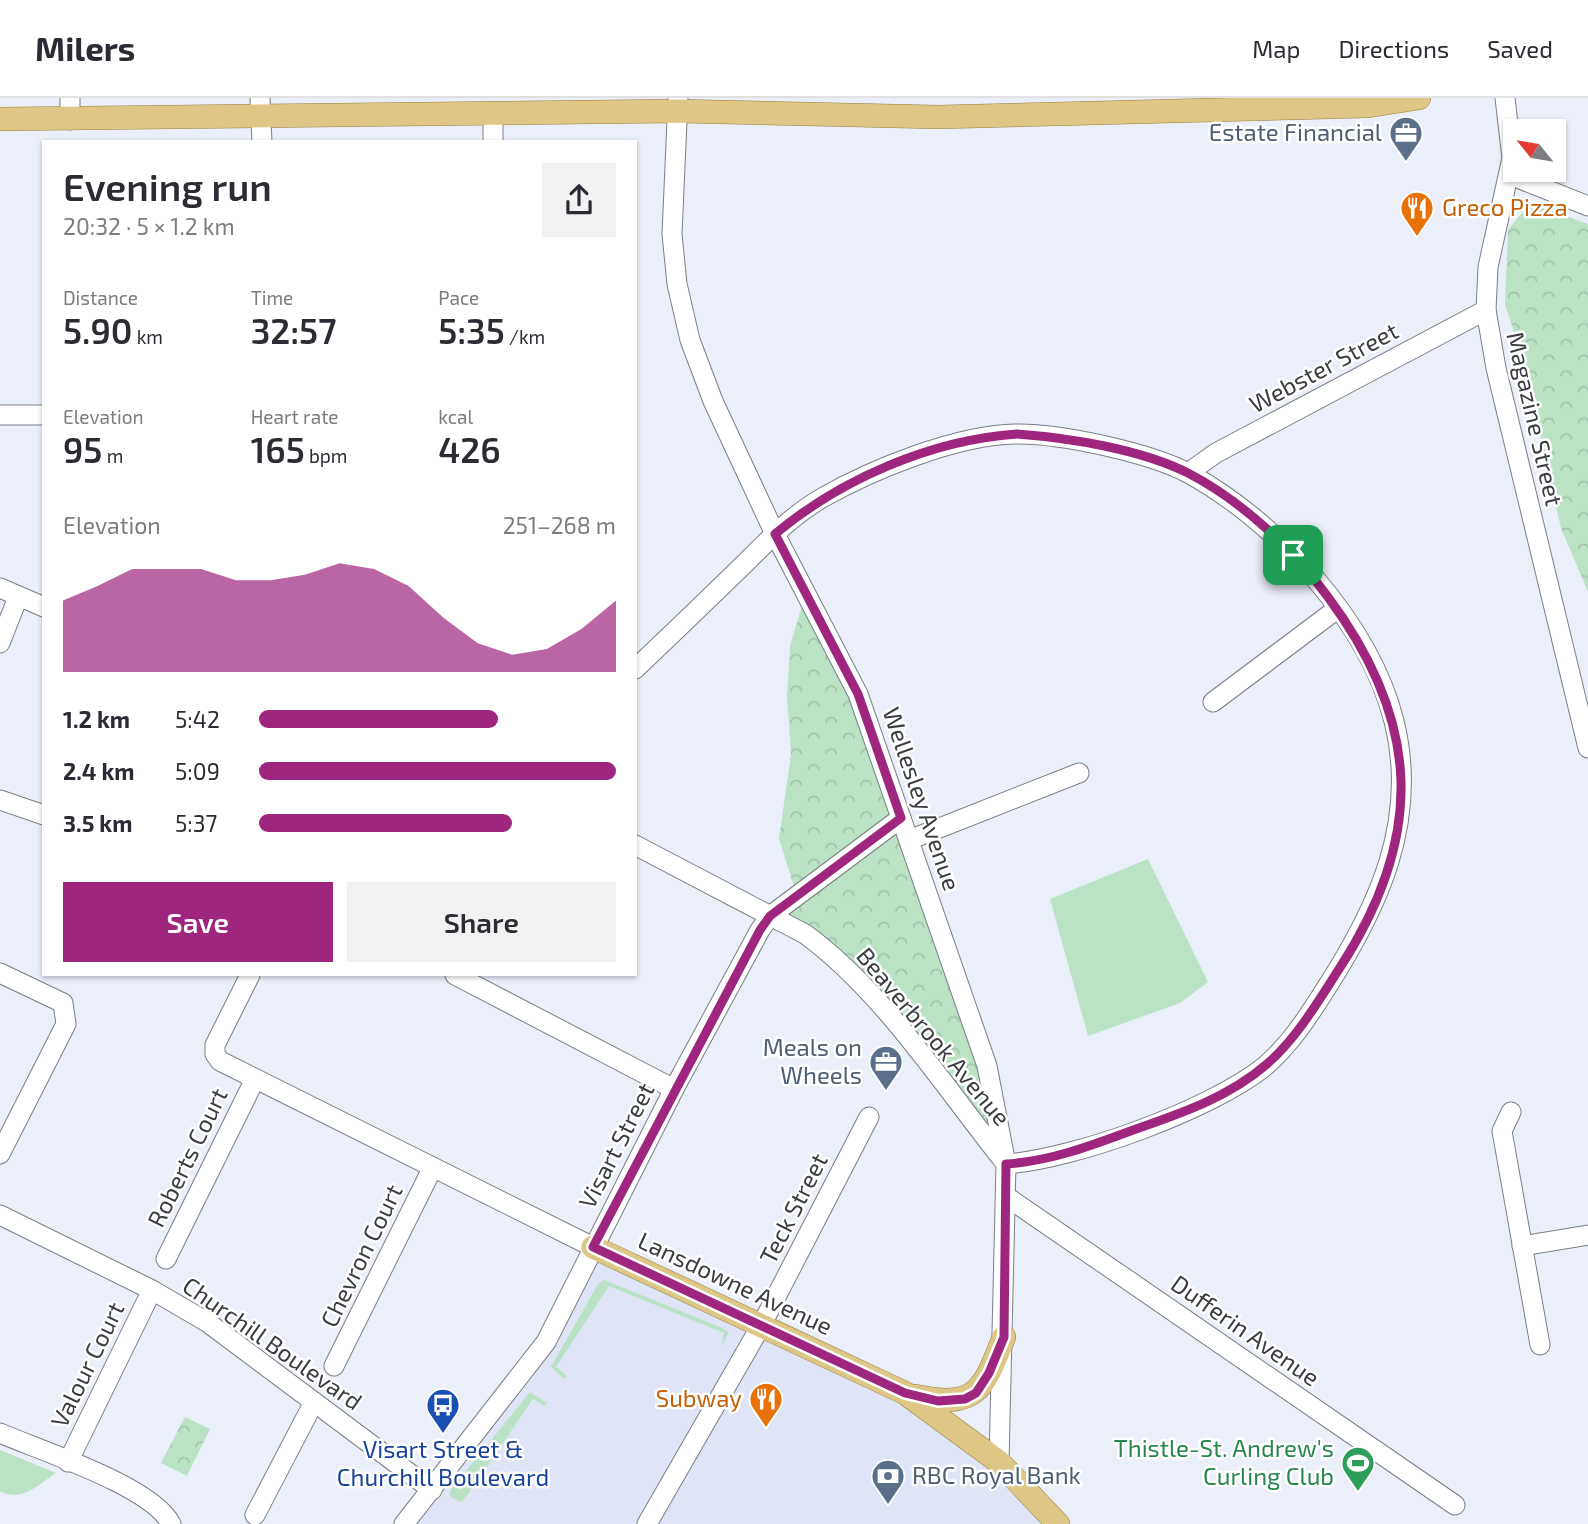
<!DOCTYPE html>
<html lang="en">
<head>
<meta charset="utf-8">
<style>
  :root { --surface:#fff; --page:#f2f2f3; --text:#2b2b33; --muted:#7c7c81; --line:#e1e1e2; --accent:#9f267e }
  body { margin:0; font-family:"Exo 2",sans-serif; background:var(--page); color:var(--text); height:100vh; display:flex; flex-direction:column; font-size:26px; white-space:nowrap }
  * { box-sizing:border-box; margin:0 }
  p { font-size:23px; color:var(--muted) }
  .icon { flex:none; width:38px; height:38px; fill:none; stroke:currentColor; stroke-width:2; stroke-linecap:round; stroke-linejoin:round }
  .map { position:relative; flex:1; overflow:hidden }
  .side { position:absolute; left:42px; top:42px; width:595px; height:836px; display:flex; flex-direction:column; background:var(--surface); border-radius:0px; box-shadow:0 2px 5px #0004 }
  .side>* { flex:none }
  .needle { width:46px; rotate:300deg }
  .controls { position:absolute; left:1503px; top:21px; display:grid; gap:14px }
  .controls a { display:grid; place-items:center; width:63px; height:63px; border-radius:0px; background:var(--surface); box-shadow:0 2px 5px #0004; font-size:35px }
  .pin { position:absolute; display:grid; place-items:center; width:60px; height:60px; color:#fff; margin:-30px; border-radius:14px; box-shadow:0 4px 10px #0006 }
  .round { display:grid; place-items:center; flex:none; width:74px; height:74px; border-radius:0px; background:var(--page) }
  .head { display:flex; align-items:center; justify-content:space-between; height:119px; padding:0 21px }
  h1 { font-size:38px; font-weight:600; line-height:52px }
  .stats { display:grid; grid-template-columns:repeat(3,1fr); gap:10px; height:119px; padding:7px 21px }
  .stats div { display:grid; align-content:center }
  .stats b { font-size:35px; font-weight:600 }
  .stats small { font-size:19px; font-weight:400 }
  .stats p { font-size:19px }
  .chart { height:196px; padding:14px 21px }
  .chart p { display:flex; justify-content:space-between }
  .chart svg { width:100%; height:126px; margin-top:7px; fill:var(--accent); opacity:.7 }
  .action { display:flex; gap:14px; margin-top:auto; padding:14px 21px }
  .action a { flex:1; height:80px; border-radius:0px; background:var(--accent); color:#fff; font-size:28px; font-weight:600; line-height:80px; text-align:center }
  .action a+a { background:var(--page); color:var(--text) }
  ul { padding:0 21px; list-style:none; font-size:23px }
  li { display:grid; grid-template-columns:112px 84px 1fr; align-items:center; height:52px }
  li i { height:18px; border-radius:9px; background:var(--accent) }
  header { display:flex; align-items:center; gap:42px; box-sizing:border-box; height:98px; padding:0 35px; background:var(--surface); border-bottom:2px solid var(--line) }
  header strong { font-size:33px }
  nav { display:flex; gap:38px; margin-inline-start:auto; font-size:24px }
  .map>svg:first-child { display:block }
  .built { fill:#dfe5f6 }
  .green { fill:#bae3c6 }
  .park { fill:url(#park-crowns) }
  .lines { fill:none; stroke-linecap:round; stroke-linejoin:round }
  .minor-casing { stroke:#7a7e86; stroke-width:21 }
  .major-casing { stroke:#977e3a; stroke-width:24 }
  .minor { stroke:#fff; stroke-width:19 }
  .major { stroke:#dec786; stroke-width:23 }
  .route-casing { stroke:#fff; stroke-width:14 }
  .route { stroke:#9f267e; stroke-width:9 }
  .labels { text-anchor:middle; stroke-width:5; stroke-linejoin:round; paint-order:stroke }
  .service-label { font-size:24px; fill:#4e5e75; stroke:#fff; text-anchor:end }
  .food-label { font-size:24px; fill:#c56008; stroke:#fff; text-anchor:start }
  .street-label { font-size:24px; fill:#3b3c40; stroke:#fff }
  .leisure-label { font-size:24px; fill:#27864d; stroke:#fff; text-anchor:end }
  .transit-label { font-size:24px; fill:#164399; stroke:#fff }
</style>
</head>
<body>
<header>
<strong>Milers</strong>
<nav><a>Map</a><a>Directions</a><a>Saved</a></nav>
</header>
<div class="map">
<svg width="1588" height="1426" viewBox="0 0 1588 1426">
  <defs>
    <pattern id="park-crowns" width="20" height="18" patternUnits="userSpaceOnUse" patternTransform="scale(1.75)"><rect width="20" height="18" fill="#bae3c6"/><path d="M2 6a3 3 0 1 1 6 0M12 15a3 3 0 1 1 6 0" fill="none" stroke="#a1c4ab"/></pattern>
  </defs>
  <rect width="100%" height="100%" fill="#ebeff9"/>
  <polygon class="built" points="593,1149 893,1289 1058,1426 404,1426 526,1271"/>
  <g class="green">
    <polygon points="1148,761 1208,884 1180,905 1088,938 1050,801"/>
    <polygon points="604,1182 722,1230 729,1234 721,1249 724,1235 609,1188 556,1269 567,1278 564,1281 551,1269 598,1186"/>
    <polygon points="530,1294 547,1305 544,1308 533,1301 464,1402 459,1404 450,1398 450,1393"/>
    <path d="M0 1352 56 1375C38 1387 21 1405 0 1393Z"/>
  </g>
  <g class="park">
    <polygon points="1538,108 1588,126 1588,494 1561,430 1524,266 1505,206 1508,132 1525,111"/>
    <polygon points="806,494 858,595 987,968 1006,1066 863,886 770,818 797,798 779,741 791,656 787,598 790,548"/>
    <polygon points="185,1319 210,1331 187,1378 161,1365"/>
  </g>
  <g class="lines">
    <defs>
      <g id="minor">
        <polyline points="70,0 70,22"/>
        <polyline points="260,0 262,44"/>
        <polyline points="678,0 672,136 677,186 690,242 713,303 775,436 858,596 987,968 1006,1066 999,1364"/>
        <polyline points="1505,0 1512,60 1488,169 1486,212 1496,270 1588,650"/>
        <polyline points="493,44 493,18"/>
        <polyline points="1510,77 1588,108"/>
        <polyline points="0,317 44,317"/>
        <polyline points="1188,375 1216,355 1486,212"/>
        <polyline points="0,490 44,509"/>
        <polyline points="0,545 18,499"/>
        <path d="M635 571C669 539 702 507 735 475 763 448 789 419 822 400 873 371 957 337 1015 336 1060 335 1151 355 1190 376 1277 425 1369 524 1394 623 1419 723 1378 810 1325 892 1308 919 1289 948 1264 969 1210 1012 1075 1061 1006 1066"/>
        <polyline points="1213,604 1337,511"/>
        <polyline points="0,702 44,717"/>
        <polyline points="909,742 1079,675"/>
        <path d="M635 747 805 836C882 892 943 987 1003 1062"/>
        <polyline points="0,875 63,905 66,926 0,1056"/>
        <polyline points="250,877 215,947 215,956 220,963 593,1149"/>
        <polyline points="455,877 674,991"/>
        <polyline points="1511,1014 1502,1033 1540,1247"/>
        <polyline points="1007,1099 1455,1407"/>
        <polyline points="0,1117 152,1192 207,1224 432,1392"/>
        <polyline points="1522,1148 1588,1137"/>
        <polyline points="166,1161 255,981"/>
        <polyline points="334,1268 433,1069"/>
        <path d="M0 1335C41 1353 152 1388 171 1426"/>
        <polyline points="68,1364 152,1192"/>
        <polyline points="255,1417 314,1304"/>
        <polyline points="404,1426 546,1244 674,991 760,832 770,818 901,720"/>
        <polyline points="647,1426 762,1226 869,1019"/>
      </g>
      <g id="major">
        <polyline points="0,21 677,13 938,19 1368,8 1419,0"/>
        <polyline points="593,1149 905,1295 999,1364 1058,1426"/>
        <path d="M915 1298C977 1311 983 1292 1004 1239"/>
      </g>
    </defs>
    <use href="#minor" class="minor-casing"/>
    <use href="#major" class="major-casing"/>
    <use href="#minor" class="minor"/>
    <use href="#major" class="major"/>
  </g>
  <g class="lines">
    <defs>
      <path id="route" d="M1017 336C1070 340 1140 351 1188 375 1242 403 1292 450 1328 499 1420 623 1426 736 1341 868 1319 902 1297 940 1267 966 1229 999 1182 1015 1136 1031 1093 1047 1052 1063 1006 1066L1004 1239 989 1275 976 1295 965 1301 938 1303 905 1295 593 1149 760 832 770 818 901 720 858 596 775 436C841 381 931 342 1017 336Z"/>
    </defs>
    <use href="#route" class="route-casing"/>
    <use href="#route" class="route"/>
  </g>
  <defs>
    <symbol id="office-pin" viewBox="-11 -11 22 30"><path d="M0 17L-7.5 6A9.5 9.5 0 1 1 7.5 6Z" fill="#5c6f8a" stroke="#fff"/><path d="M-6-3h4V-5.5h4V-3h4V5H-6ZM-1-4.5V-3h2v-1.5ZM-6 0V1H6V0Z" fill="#fff"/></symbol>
    <symbol id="restaurant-pin" viewBox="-11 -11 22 30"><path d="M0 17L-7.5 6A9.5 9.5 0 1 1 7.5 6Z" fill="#e8710a" stroke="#fff"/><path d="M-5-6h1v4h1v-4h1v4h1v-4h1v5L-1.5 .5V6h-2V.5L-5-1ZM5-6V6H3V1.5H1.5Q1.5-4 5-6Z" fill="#fff"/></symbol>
    <symbol id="bus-pin" viewBox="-11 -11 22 30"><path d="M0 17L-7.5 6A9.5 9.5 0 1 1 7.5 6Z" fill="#1a4fb4" stroke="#fff"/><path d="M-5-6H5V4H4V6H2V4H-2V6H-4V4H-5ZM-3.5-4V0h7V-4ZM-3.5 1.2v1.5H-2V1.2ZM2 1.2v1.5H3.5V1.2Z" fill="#fff"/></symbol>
    <symbol id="stadium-pin" viewBox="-11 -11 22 30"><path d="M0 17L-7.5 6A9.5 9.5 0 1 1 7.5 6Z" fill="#2e9e5b" stroke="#fff"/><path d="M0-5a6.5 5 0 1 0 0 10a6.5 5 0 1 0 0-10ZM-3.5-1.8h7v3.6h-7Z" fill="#fff"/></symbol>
    <symbol id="bank-pin" viewBox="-11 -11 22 30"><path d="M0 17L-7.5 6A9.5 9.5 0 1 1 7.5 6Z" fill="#5c6f8a" stroke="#fff"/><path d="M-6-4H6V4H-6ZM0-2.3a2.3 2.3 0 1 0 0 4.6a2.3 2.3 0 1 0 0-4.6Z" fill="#fff"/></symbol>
  </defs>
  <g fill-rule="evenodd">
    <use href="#office-pin" x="1387" y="16" width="38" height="52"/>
    <use href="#restaurant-pin" x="1398" y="91" width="38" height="52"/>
    <use href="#office-pin" x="867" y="945" width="38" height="52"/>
    <use href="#restaurant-pin" x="747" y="1282" width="38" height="52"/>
    <use href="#bus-pin" x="424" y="1288" width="38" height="52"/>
    <use href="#stadium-pin" x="1339" y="1346" width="38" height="52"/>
    <use href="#bank-pin" x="869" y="1359" width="38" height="52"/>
  </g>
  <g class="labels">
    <g class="service-label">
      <text x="1382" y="43">Estate Financial</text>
      <text x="862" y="958">Meals on<tspan x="862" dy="28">Wheels</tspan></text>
      <text x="912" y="1386" text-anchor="start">RBC Royal Bank</text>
    </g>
    <g class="food-label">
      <text x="1442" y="118">Greco Pizza</text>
      <text x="742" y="1309" text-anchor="end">Subway</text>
    </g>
    <g class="street-label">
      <text transform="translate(1324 270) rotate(-28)" y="8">Webster Street</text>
      <text transform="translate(1534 321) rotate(77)" y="8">Magazine Street</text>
      <text transform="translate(921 701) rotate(71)" y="8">Wellesley Avenue</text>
      <text transform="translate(933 939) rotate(50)" y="8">Beaverbrook Avenue</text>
      <text transform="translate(617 1048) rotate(-63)" y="8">Visart Street</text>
      <text transform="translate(188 1060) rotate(-64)" y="8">Roberts Court</text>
      <text transform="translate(794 1111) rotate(-63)" y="8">Teck Street</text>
      <text transform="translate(362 1158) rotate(-64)" y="8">Chevron Court</text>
      <text transform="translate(735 1186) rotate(25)" y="8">Lansdowne Avenue</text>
      <text transform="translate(1245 1233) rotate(35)" y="8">Dufferin Avenue</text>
      <text transform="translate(272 1246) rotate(35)" y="8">Churchill Boulevard</text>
      <text transform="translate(88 1267) rotate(-64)" y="8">Valour Court</text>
    </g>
    <g class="leisure-label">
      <text x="1334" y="1359">Thistle-St. Andrew's<tspan x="1334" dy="28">Curling Club</tspan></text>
    </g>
    <g class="transit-label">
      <text x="443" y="1360">Visart Street &amp;<tspan x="443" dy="28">Churchill Boulevard</tspan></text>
    </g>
  </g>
</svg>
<div class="controls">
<a><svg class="needle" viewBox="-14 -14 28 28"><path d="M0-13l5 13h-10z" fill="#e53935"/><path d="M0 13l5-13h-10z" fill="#7c7c81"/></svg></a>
</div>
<div class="pin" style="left:1293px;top:457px;background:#1e9e55"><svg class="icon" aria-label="arrive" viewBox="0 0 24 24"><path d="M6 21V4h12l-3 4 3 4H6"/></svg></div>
<section class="side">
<div class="head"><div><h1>Evening run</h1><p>20:32 · 5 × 1.2 km</p></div><a class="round"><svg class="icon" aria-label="share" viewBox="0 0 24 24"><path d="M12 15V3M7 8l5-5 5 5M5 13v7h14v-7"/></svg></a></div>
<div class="stats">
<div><p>Distance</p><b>5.90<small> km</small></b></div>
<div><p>Time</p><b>32:57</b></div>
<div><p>Pace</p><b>5:35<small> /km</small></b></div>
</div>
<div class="stats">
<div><p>Elevation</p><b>95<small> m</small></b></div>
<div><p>Heart rate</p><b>165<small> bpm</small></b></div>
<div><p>kcal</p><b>426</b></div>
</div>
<div class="chart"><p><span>Elevation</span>251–268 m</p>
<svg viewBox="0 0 160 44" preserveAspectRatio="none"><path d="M0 44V19L10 14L20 8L30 8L40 8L50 12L60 12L70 10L80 6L90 8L100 14L110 25L120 34L130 38L140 36L150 29L160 19V44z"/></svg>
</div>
<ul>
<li><b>1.2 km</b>5:42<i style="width:67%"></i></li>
<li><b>2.4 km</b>5:09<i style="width:100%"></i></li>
<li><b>3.5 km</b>5:37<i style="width:71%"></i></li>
</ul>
<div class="action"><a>Save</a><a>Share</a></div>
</section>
</div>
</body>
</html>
